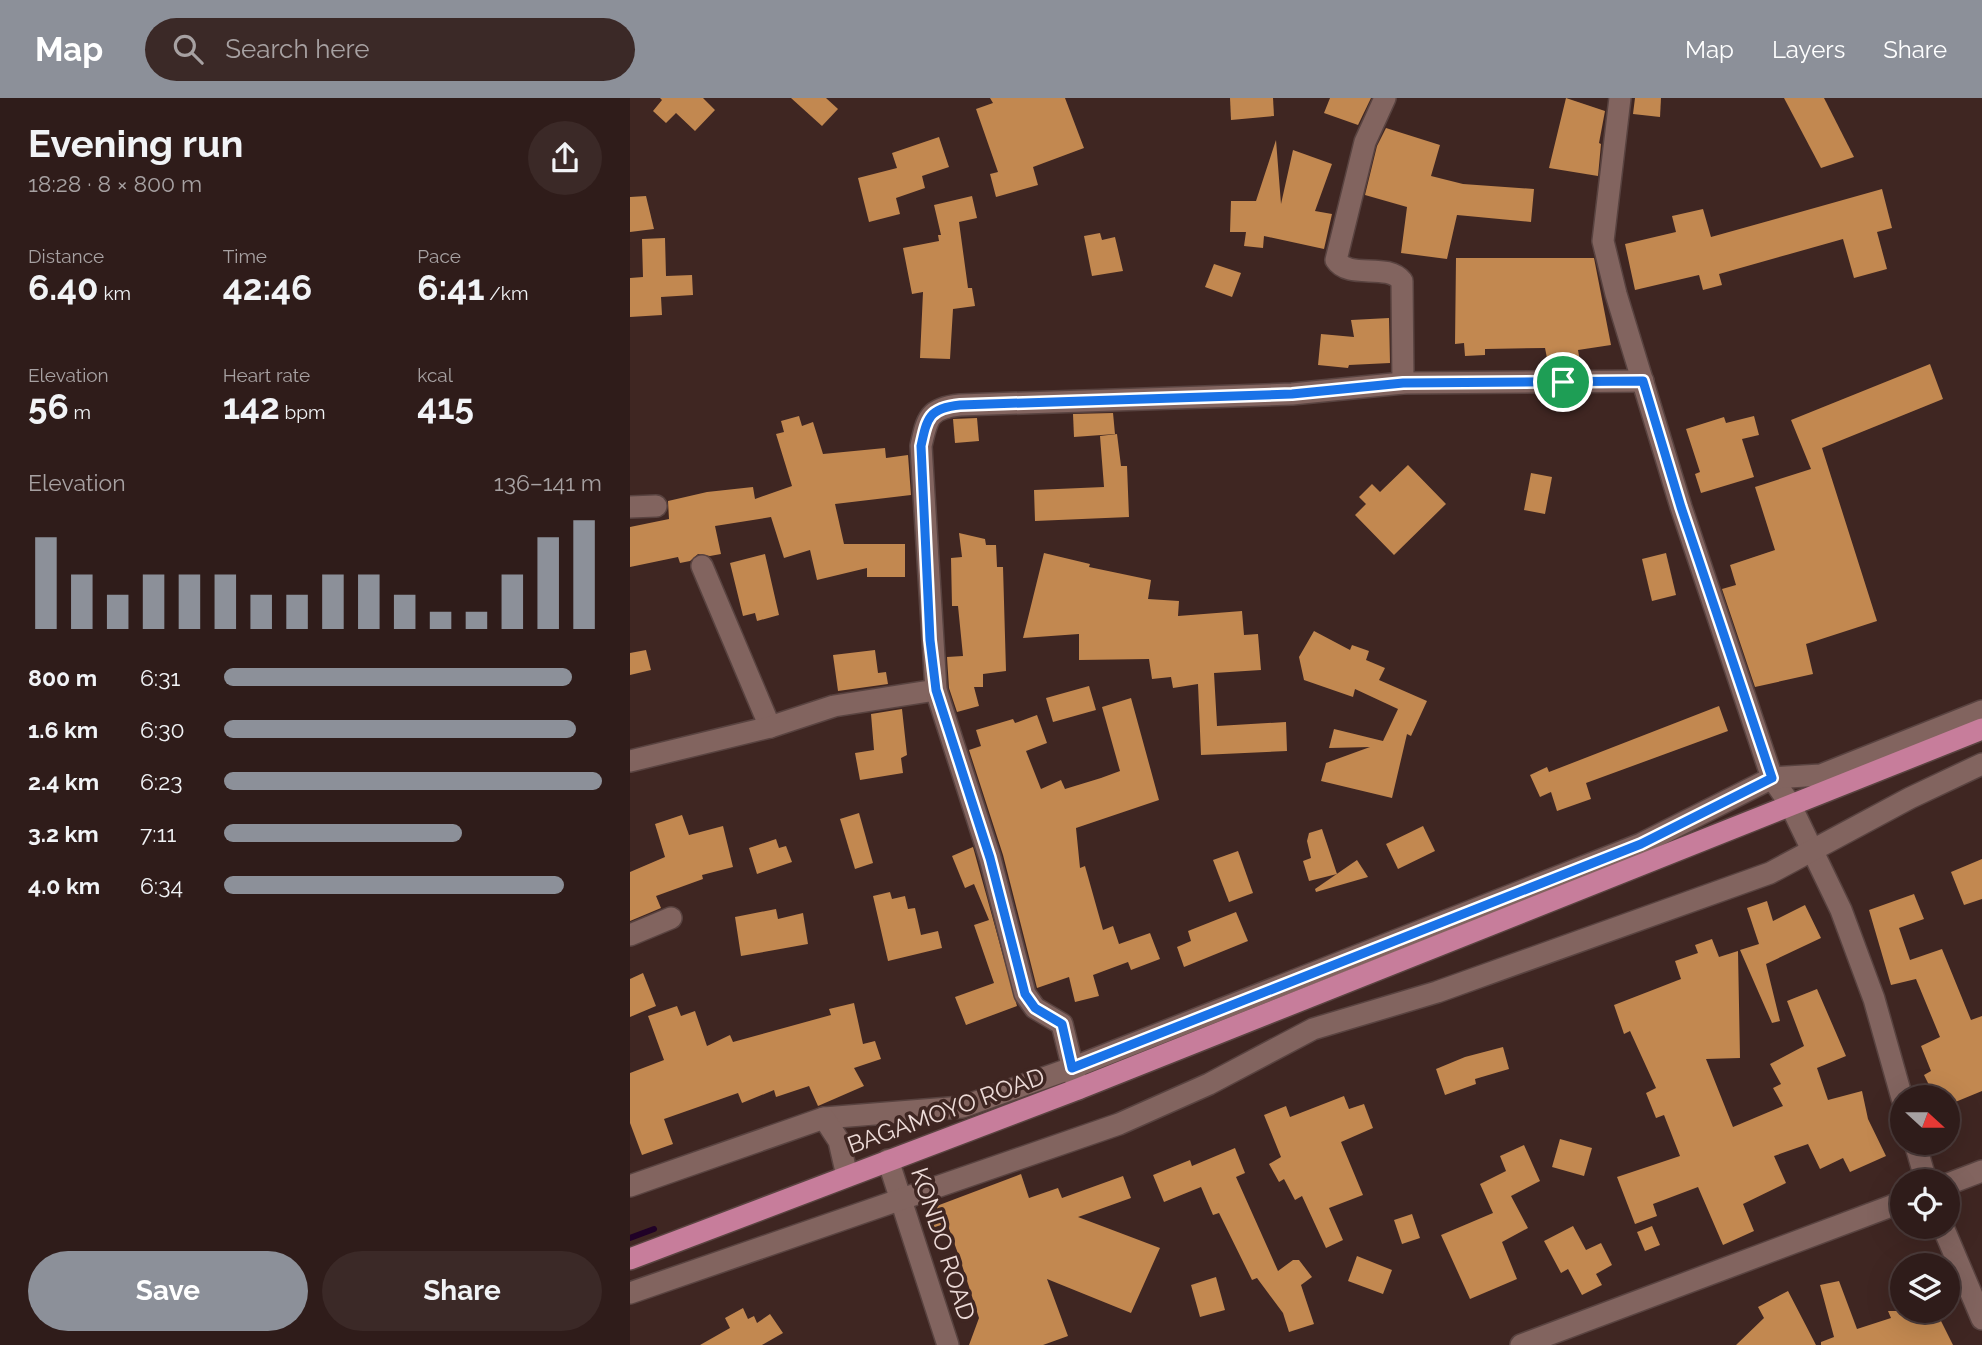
<!DOCTYPE html>
<html lang="en">
<head>
<meta charset="utf-8">
<style>
  :root { --surface:#2f1c1a; --page:#3b2927; --text:#f1f3f6; --muted:#a7a1a2; --line:#4a3a39; --accent:#8c9099 }
  body { margin:0; font-family:Raleway,sans-serif; background:var(--page); color:var(--text); height:100vh; display:flex; flex-direction:column; font-size:26px; white-space:nowrap }
  * { box-sizing:border-box; margin:0 }
  p { font-size:23px; color:var(--muted) }
  .icon { flex:none; width:38px; height:38px; fill:none; stroke:currentColor; stroke-width:2; stroke-linecap:round; stroke-linejoin:round }
  .map { position:relative; flex:1; overflow:hidden }
  .panel { display:flex; flex-direction:column; background:var(--surface); width:630px }
  .panel>* { flex:none }
  .needle { width:46px; rotate:111deg }
  .buttons { position:absolute; left:1260px; top:987px; display:grid; gap:14px }
  .buttons a { display:grid; place-items:center; width:70px; height:70px; border-radius:50%; background:var(--surface); box-shadow:0 7px 28px #0002,0 0 0 2px var(--line); font-size:35px }
  .pin { position:absolute; display:grid; place-items:center; width:60px; height:60px; color:#fff; margin:-30px; border:4px solid #fff; border-radius:50%; box-shadow:0 2px 7px #0007 }
  .round { display:grid; place-items:center; flex:none; width:74px; height:74px; border-radius:37px; background:var(--page) }
  .head { display:flex; align-items:center; justify-content:space-between; height:119px; padding:0 28px }
  h1 { font-size:38px; font-weight:700; line-height:52px }
  .stats { display:grid; grid-template-columns:repeat(3,1fr); gap:10px; height:119px; padding:7px 28px }
  .stats div { display:grid; align-content:center }
  .stats b { font-size:35px; font-weight:700 }
  .stats small { font-size:19px; font-weight:400 }
  .stats p { font-size:19px }
  .chart { height:196px; padding:14px 28px }
  .chart p { display:flex; justify-content:space-between }
  .chart svg { width:100%; height:126px; margin-top:7px; stroke:var(--accent); stroke-width:6 }
  .primary-button { display:flex; gap:14px; margin-top:auto; padding:14px 28px }
  .primary-button a { flex:1; height:80px; border-radius:42px; background:var(--accent); color:#fff; font-size:28px; font-weight:700; line-height:80px; text-align:center }
  .primary-button a+a { background:var(--page); color:var(--text) }
  ul { padding:0 28px; list-style:none; font-size:23px }
  li { display:grid; grid-template-columns:112px 84px 1fr; align-items:center; height:52px }
  li i { height:18px; border-radius:9px; background:var(--accent) }
  header { display:flex; align-items:center; gap:42px; box-sizing:border-box; height:98px; padding:0 35px; background:var(--accent); color:#fff }
  header strong { font-size:33px }
  nav { display:flex; gap:38px; margin-inline-start:auto; font-size:24px }
  .search { width:490px; height:63px; background:var(--page); display:flex; align-items:center; gap:18px; box-sizing:border-box; padding:0 24px; border-radius:38px; color:var(--muted); font-size:26px }
  main { display:flex; flex:1; min-height:0 }
  .map>svg:first-child { display:block }
  .lines { fill:none; stroke-linecap:round; stroke-linejoin:round }
  .stream { stroke:#200127; stroke-width:6 }
  .building { fill:#c28850 }
  .minor-casing { stroke:#594340; stroke-width:24 }
  .highway-casing { stroke:#594340; stroke-width:24 }
  .minor { stroke:#82645f; stroke-width:21 }
  .highway { stroke:#c77d9b; stroke-width:21 }
  .route-casing { stroke:#fff; stroke-width:14 }
  .route { stroke:#1a73e8; stroke-width:9 }
  .labels { text-anchor:middle; stroke-width:7; stroke-linejoin:round; paint-order:stroke }
  .street-label { font-size:24px; fill:#eddbd8; stroke:#3f2622 }
</style>
</head>
<body>
<header>
<strong>Map</strong>
<div class="search"><svg class="icon" aria-label="search" viewBox="0 0 24 24"><circle cx="10" cy="10" r="6"/><path d="M15 15l6 6"/></svg>Search here</div>
<nav><a>Map</a><a>Layers</a><a>Share</a></nav>
</header>
<main>
<section class="panel">
<div class="head"><div><h1>Evening run</h1><p>18:28 · 8 × 800 m</p></div><a class="round"><svg class="icon" aria-label="share" viewBox="0 0 24 24"><path d="M12 15V3M7 8l5-5 5 5M5 13v7h14v-7"/></svg></a></div>
<div class="stats">
<div><p>Distance</p><b>6.40<small> km</small></b></div>
<div><p>Time</p><b>42:46</b></div>
<div><p>Pace</p><b>6:41<small> /km</small></b></div>
</div>
<div class="stats">
<div><p>Elevation</p><b>56<small> m</small></b></div>
<div><p>Heart rate</p><b>142<small> bpm</small></b></div>
<div><p>kcal</p><b>415</b></div>
</div>
<div class="chart"><p><span>Elevation</span>136–141 m</p>
<svg viewBox="0 0 160 44" preserveAspectRatio="none"><path d="M5 44V12M15 44V25M25 44V32M35 44V25M45 44V25M55 44V25M65 44V32M75 44V32M85 44V25M95 44V25M105 44V32M115 44V38M125 44V38M135 44V25M145 44V12M155 44V6"/></svg>
</div>
<ul>
<li><b>800 m</b>6:31<i style="width:92%"></i></li>
<li><b>1.6 km</b>6:30<i style="width:93%"></i></li>
<li><b>2.4 km</b>6:23<i style="width:100%"></i></li>
<li><b>3.2 km</b>7:11<i style="width:63%"></i></li>
<li><b>4.0 km</b>6:34<i style="width:90%"></i></li>
</ul>
<div class="primary-button"><a>Save</a><a>Share</a></div>
</section>
<div class="map">
<svg width="1352" height="1247" viewBox="0 0 1352 1247">
  <rect width="100%" height="100%" fill="#3f2622"/>
  <g class="lines">
    <polyline class="stream" points="0,1140 24,1131"/>
  </g>
  <g class="building">
    <polygon points="30,0 73,0 85,12 65,33 46,15 36,25 23,13 32,2"/>
    <polygon points="161,0 196,0 208,11 192,28"/>
    <polygon points="360,0 435,0 454,50 403,69 408,87 366,99 360,76 368,74 346,11 363,5"/>
    <polygon points="600,0 643,0 644,18 601,22"/>
    <polygon points="700,0 741,0 728,27 694,15"/>
    <polygon points="936,0 975,13 969,45 971,46 968,78 919,70"/>
    <polygon points="1005,0 1031,0 1030,19 1003,16"/>
    <polygon points="1154,0 1194,0 1224,59 1191,70"/>
    <polygon points="756,30 810,47 801,78 833,86 904,91 901,124 827,117 817,161 771,155 777,109 735,97 747,48"/>
    <polygon points="309,39 319,69 292,78 295,90 266,100 270,116 239,124 228,80 267,70 262,55"/>
    <polygon points="646,42 651,106 663,52 702,66 685,113 702,116 694,151 634,138 633,150 614,148 616,134 600,134 601,103 626,103"/>
    <polygon points="1252,91 1262,130 1247,134 1257,171 1224,180 1213,141 1089,176 1092,187 1073,192 1069,177 1005,192 995,146 1046,134 1042,118 1073,111 1081,139"/>
    <polygon points="16,98 24,131 0,134 0,99"/>
    <polygon points="342,98 347,120 329,124 338,190 342,190 345,208 323,211 320,261 290,260 293,194 282,196 273,150 309,143 308,137 311,137 304,107"/>
    <polygon points="470,135 472,142 485,139 493,173 462,178 454,138"/>
    <polygon points="35,140 36,178 62,177 63,197 31,199 32,217 0,219 0,180 13,179 12,141"/>
    <polygon points="826,160 964,160 981,247 948,252 950,264 919,270 915,250 855,251 855,257 835,258 834,245 825,246"/>
    <polygon points="584,166 611,175 602,199 575,189"/>
    <polygon points="759,220 760,265 719,267 718,270 688,267 691,236 724,239 721,222"/>
    <polygon points="1300,266 1313,301 1192,350 1247,523 1176,546 1183,576 1125,589 1092,491 1106,487 1100,467 1145,452 1125,389 1181,371 1161,322"/>
    <polygon points="483,315 485,336 444,339 443,316"/>
    <polygon points="169,318 172,328 183,324 193,356 255,350 256,360 278,357 281,397 205,406 214,446 275,446 275,479 237,479 237,470 187,482 180,452 154,460 141,419 85,428 91,456 80,458 68,456 60,463 50,465 48,459 0,469 0,429 39,421 38,403 77,394 123,389 125,401 162,388 146,336 154,334 151,323"/>
    <polygon points="1124,318 1129,337 1112,341 1124,379 1071,395 1065,376 1070,374 1056,331 1094,319 1096,325"/>
    <polygon points="347,320 349,343 325,345 323,321"/>
    <polygon points="487,336 491,368 497,368 499,419 405,423 404,392 474,389 470,338"/>
    <polygon points="778,367 816,406 764,457 725,417 736,406 729,399 742,386 750,394"/>
    <polygon points="901,375 922,379 915,416 894,412"/>
    <polygon points="329,435 355,441 356,447 366,447 367,469 373,469 376,573 353,576 353,589 344,589 349,608 327,614 319,590 317,559 333,558 328,508 322,508 321,460 332,459"/>
    <polygon points="414,455 460,466 459,469 521,482 518,501 549,503 548,518 612,513 614,537 628,536 631,572 584,575 587,628 656,624 657,653 571,657 568,586 543,590 541,579 522,581 519,561 449,562 449,536 393,540"/>
    <polygon points="1036,455 1046,497 1022,503 1012,461"/>
    <polygon points="135,456 149,517 127,523 125,515 113,518 100,465"/>
    <polygon points="684,533 720,552 722,547 739,553 736,562 755,570 749,582 797,603 781,638 777,636 762,700 691,683 696,665 740,649 699,650 704,631 753,643 768,611 725,591 723,599 674,582 669,559"/>
    <polygon points="16,552 21,572 0,577 0,555"/>
    <polygon points="245,552 248,575 256,574 258,586 208,593 203,557"/>
    <polygon points="459,588 466,612 423,624 416,600"/>
    <polygon points="501,600 529,702 446,730 450,770 455,768 473,832 483,828 489,846 520,835 530,861 501,872 498,864 463,877 469,898 445,904 439,879 407,890 373,757 339,652 351,648 346,632 383,621 385,625 407,617 417,645 396,653 411,691 431,682 435,691 471,680 490,673 472,609"/>
    <polygon points="1089,608 1098,633 956,685 961,701 927,713 921,694 910,699 900,677 917,669 919,674"/>
    <polygon points="272,611 277,657 271,660 273,675 230,682 225,655 244,652 241,616"/>
    <polygon points="229,715 243,765 225,771 210,721"/>
    <polygon points="52,717 59,737 93,728 103,769 72,777 73,781 26,798 31,810 0,823 0,774 35,759 25,726"/>
    <polygon points="793,728 805,753 768,771 756,746"/>
    <polygon points="692,731 707,776 679,783 673,763 681,760 677,743 679,735"/>
    <polygon points="146,741 149,750 156,748 162,764 127,776 119,750"/>
    <polygon points="343,749 387,908 336,927 325,899 364,885 344,827 359,822 344,786 335,790 322,758"/>
    <polygon points="608,753 623,795 599,804 583,762"/>
    <polygon points="1352,761 1352,801 1334,807 1321,774"/>
    <polygon points="727,762 738,779 686,794 685,791"/>
    <polygon points="260,794 262,801 275,798 278,811 285,810 291,837 308,833 312,850 258,863 243,798"/>
    <polygon points="1284,796 1294,821 1269,830 1280,862 1312,851 1341,922 1352,918 1352,993 1318,1007 1318,999 1305,999 1294,977 1301,973 1291,948 1310,939 1286,881 1261,887 1239,812"/>
    <polygon points="1137,803 1143,823 1175,807 1191,840 1136,866 1150,923 1142,925 1110,852 1129,846 1117,810"/>
    <polygon points="146,811 148,821 173,815 178,846 111,858 105,819"/>
    <polygon points="606,814 618,843 554,869 547,849 561,843 558,833"/>
    <polygon points="1082,841 1089,859 1108,853 1110,960 1076,961 1103,1029 1153,1008 1143,990 1151,986 1140,966 1174,948 1157,903 1187,891 1216,958 1187,970 1198,1002 1232,993 1238,1021 1256,1058 1220,1074 1213,1060 1190,1071 1178,1046 1144,1058 1156,1085 1113,1106 1124,1133 1093,1147 1068,1089 1023,1106 1027,1118 1005,1126 987,1079 1050,1058 1034,1017 1026,1020 1016,995 1026,990 1000,933 994,936 984,907 1051,881 1045,863 1068,855 1065,847"/>
    <polygon points="13,875 26,908 0,919 0,881"/>
    <polygon points="224,905 233,946 245,943 251,961 224,970 234,988 188,1008 179,988 146,999 144,992 112,1005 108,995 34,1021 43,1046 12,1057 0,1025 0,975 34,962 18,918 47,908 51,918 65,913 77,948 100,937 103,944 201,917 199,911"/>
    <polygon points="873,949 879,971 845,981 846,986 815,997 806,971 835,959"/>
    <polygon points="714,998 719,1011 734,1006 743,1030 711,1044 733,1097 699,1110 713,1142 696,1150 672,1098 665,1102 654,1081 649,1084 639,1066 651,1059 634,1017 656,1008 660,1019"/>
    <polygon points="930,1041 962,1050 954,1078 922,1069"/>
    <polygon points="894,1047 910,1083 881,1098 898,1130 872,1144 887,1181 840,1201 811,1137 863,1115 850,1086 876,1073 870,1058"/>
    <polygon points="605,1050 615,1075 606,1079 648,1173 663,1162 669,1162 682,1179 671,1187 684,1226 659,1234 653,1215 627,1180 622,1182 589,1115 583,1117 571,1089 534,1104 523,1077 560,1062 562,1068"/>
    <polygon points="391,1076 399,1100 428,1090 432,1100 493,1078 501,1100 448,1119 530,1150 501,1215 417,1181 438,1238 413,1247 339,1247 349,1220 331,1164 317,1125 302,1130 296,1112"/>
    <polygon points="782,1116 790,1140 772,1146 764,1122"/>
    <polygon points="943,1128 956,1152 971,1145 982,1167 966,1176 972,1187 952,1197 938,1171 931,1175 914,1143"/>
    <polygon points="1022,1128 1030,1147 1015,1153 1007,1134"/>
    <polygon points="727,1158 762,1172 753,1196 718,1183"/>
    <polygon points="586,1179 595,1212 570,1219 561,1187"/>
    <polygon points="1209,1183 1227,1231 1261,1220 1258,1213 1306,1213 1323,1247 1191,1247 1191,1244 1204,1239 1190,1187"/>
    <polygon points="1158,1193 1186,1247 1106,1247 1134,1220 1128,1209"/>
    <polygon points="113,1210 118,1221 124,1218 127,1225 140,1216 153,1235 132,1247 70,1247 100,1230 95,1220"/>
  </g>
  <g class="lines">
    <defs>
      <g id="minor">
        <path d="M755 0 735 44 706 162C719 182 757 164 772 183L773 285"/>
        <polyline points="990,0 973,143 986,196 1051,409 1142,680 1160,706 1211,812 1244,901 1272,1000"/>
        <polyline points="0,409 26,408"/>
        <polyline points="72,468 140,629"/>
        <polyline points="0,663 140,629 204,608 306,592"/>
        <polyline points="0,837 41,820"/>
        <path d="M448 991 432 926 405 910 395 896 360 760 306 592 291 348C297 320 299 310 330 307L662 296 773 285 1013 283"/>
        <polyline points="194,1020 332,1009 442,970 1011,746 1142,680 1191,677 1352,613"/>
        <polyline points="1285,1045 1296,1083"/>
        <polyline points="258,1062 318,1247"/>
        <polyline points="1318,1086 1352,1073"/>
        <polyline points="0,1088 194,1020 209,1043 217,1078"/>
        <polyline points="1313,1129 1352,1221"/>
        <polyline points="0,1195 489,1026 579,986 683,931 807,894 1140,775 1280,700 1352,666"/>
        <polyline points="891,1247 1272,1104"/>
      </g>
      <polyline id="highway" points="0,1161 448,991 1352,631"/>
    </defs>
    <use href="#minor" class="minor-casing"/>
    <use href="#highway" class="highway-casing"/>
    <use href="#minor" class="minor"/>
    <use href="#highway" class="highway"/>
  </g>
  <g class="lines">
    <defs>
      <path id="route" d="M1013 283 1051 409 1142 680 1011 746 442 970 432 926 405 910 395 896 360 760 306 592 300 542 291 348C297 320 299 310 330 307L662 296 773 285Z"/>
    </defs>
    <use href="#route" class="route-casing"/>
    <use href="#route" class="route"/>
  </g>
  <g class="labels">
    <g class="street-label">
      <text transform="translate(316 1013) rotate(-20)" y="8">BAGAMOYO ROAD</text>
      <text transform="translate(313 1146) rotate(72)" y="8">KONDO ROAD</text>
    </g>
  </g>
</svg>
<div class="buttons">
<a><svg class="needle" viewBox="-14 -14 28 28"><path d="M0-13l5 13h-10z" fill="#e53935"/><path d="M0 13l5-13h-10z" fill="#a7a1a2"/></svg></a>
<a><svg class="icon" aria-label="locate" viewBox="0 0 24 24"><circle cx="12" cy="12" r="6"/><path d="M12 2v4M12 18v4M2 12h4M18 12h4"/></svg></a>
<a><svg class="icon" aria-label="layers" viewBox="0 0 24 24"><path d="M12 4l9 5-9 5-9-5zM3 14l9 5 9-5"/></svg></a>
</div>
<div class="pin" style="left:933px;top:284px;background:#1e9e55"><svg class="icon" aria-label="arrive" viewBox="0 0 24 24"><path d="M6 21V4h12l-3 4 3 4H6"/></svg></div>
</div>
</main>
</body>
</html>
